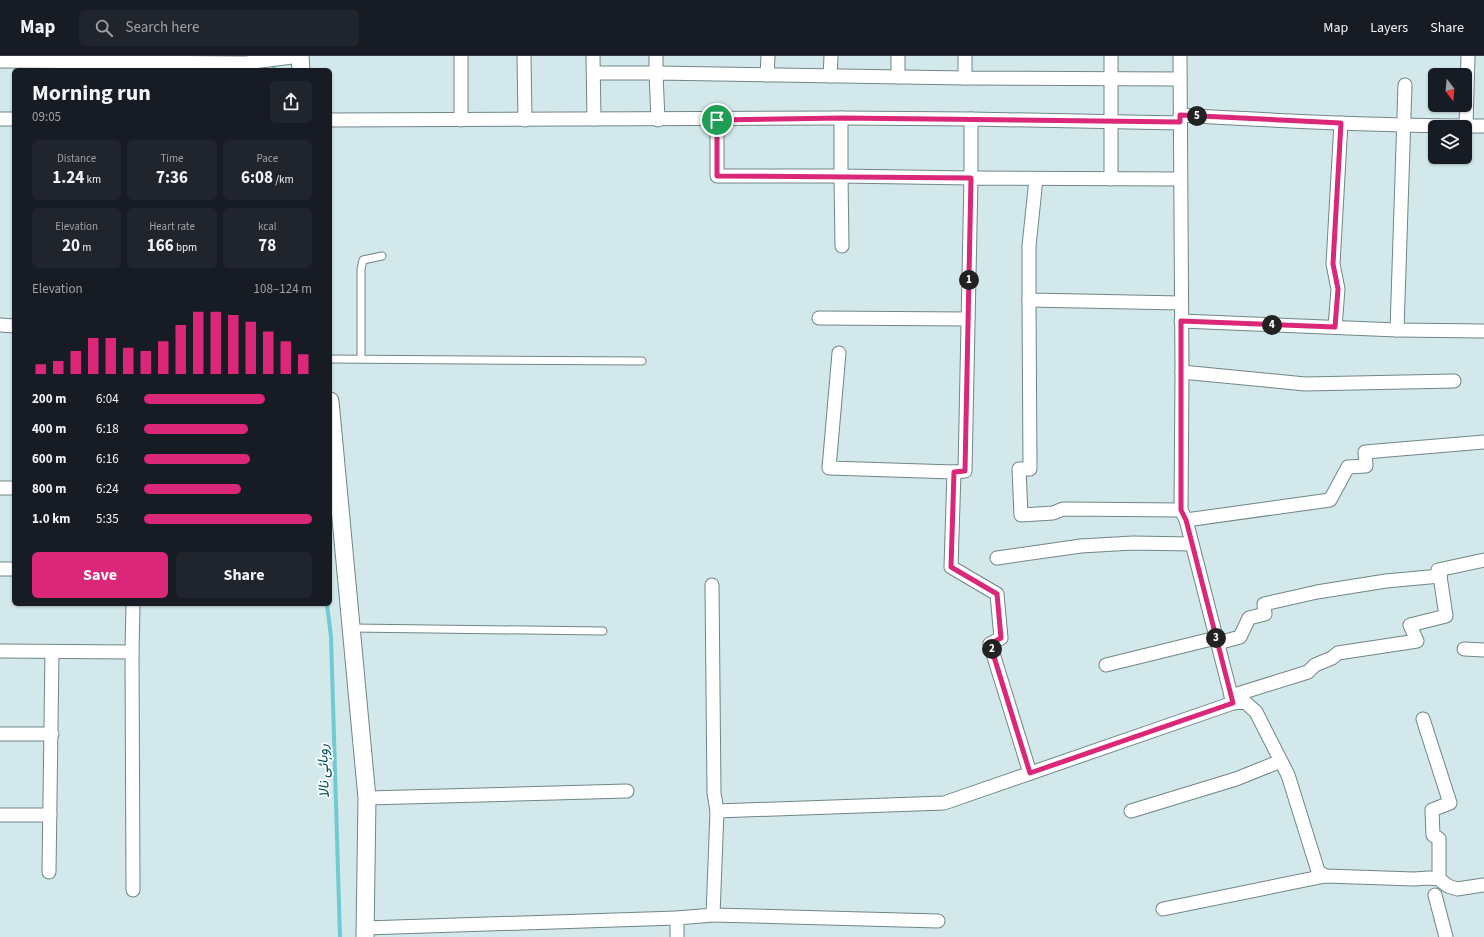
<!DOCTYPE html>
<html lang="en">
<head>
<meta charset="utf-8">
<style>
  :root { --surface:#171b24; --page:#20242c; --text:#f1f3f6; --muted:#9ea1a6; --line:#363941; --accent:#db2777 }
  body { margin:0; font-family:"Source Sans 3",Vazirmatn,sans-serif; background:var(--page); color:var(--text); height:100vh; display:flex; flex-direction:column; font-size:15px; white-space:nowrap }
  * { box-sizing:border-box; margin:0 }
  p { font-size:13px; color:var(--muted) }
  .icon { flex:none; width:22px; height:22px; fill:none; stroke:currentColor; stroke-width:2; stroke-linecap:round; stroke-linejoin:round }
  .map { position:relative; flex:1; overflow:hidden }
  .side { position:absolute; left:12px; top:12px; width:320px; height:538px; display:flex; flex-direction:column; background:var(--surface); border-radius:6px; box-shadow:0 1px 3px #0004 }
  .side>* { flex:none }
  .needle { width:26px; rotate:164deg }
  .tools { position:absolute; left:1428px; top:12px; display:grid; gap:8px }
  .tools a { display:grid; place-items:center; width:44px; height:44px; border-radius:6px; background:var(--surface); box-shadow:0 1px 3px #0004; font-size:20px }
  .pin { position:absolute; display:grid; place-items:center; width:34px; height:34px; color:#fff; margin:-17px; border:2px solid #fff; border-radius:50%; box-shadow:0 1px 4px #0007 }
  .km { position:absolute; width:20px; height:20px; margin:-10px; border-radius:50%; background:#222; color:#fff; font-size:11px; line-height:20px; text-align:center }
  .round { display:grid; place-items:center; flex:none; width:42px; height:42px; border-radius:6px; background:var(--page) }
  .overview { display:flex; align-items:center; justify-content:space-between; height:68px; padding:0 20px }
  h1 { font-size:22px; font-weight:700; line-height:30px }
  .stats { display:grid; grid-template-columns:repeat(3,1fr); gap:6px; height:68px; padding:4px 20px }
  .stats div { display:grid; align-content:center; border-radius:6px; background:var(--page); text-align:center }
  .stats b { font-size:17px; font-weight:700 }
  .stats small { font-size:11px; font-weight:400 }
  .stats p { font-size:11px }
  .chart { height:112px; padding:8px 20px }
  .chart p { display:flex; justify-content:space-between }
  .chart svg { width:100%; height:72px; margin-top:4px; stroke:var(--accent); stroke-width:6 }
  .action { display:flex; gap:8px; margin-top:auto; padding:8px 20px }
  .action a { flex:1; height:46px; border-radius:6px; background:var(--accent); color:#fff; font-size:16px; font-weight:700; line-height:46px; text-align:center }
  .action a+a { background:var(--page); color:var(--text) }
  ul { padding:0 20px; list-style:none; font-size:13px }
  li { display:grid; grid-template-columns:64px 48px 1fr; align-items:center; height:30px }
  li i { height:10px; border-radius:5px; background:var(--accent) }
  header { display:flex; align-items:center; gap:24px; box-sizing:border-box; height:56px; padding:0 20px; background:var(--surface); border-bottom:1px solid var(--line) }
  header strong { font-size:19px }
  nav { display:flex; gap:22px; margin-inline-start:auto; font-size:14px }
  .search { width:280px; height:36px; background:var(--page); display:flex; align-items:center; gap:10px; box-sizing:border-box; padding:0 14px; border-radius:6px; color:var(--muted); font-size:15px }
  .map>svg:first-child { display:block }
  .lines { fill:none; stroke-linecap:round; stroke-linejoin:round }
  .stream { stroke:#72c9d3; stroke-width:4 }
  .service-casing { stroke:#718587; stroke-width:9 }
  .minor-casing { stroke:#718587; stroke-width:15 }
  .tertiary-casing { stroke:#718587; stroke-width:19 }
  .service { stroke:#fff; stroke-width:7 }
  .minor { stroke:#fff; stroke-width:13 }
  .tertiary { stroke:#fff; stroke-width:17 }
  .route-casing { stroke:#fff; stroke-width:8 }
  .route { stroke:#db2777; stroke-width:5 }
  .labels { text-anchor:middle; stroke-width:3.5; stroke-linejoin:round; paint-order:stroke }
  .water-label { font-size:15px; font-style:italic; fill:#01535b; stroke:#fff }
</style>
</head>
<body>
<header>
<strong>Map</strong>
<div class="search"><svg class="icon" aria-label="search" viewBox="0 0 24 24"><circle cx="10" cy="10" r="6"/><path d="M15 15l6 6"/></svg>Search here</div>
<nav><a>Map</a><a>Layers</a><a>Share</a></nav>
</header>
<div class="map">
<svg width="1484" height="881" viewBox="0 0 1484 881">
  <rect width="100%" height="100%" fill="#d2e8eb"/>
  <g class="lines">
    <g class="stream">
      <polyline points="273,4 274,14"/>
      <polyline points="327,548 331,581 340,881"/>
    </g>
    <defs>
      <g id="service">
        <polyline points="330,303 642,305"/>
        <polyline points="361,303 361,213 363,204 382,200"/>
        <polyline points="352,572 603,575"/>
      </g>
      <g id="minor">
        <polyline points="524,0 525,64"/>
        <polyline points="593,0 594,63"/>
        <polyline points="965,0 965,22 1180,23"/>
        <polyline points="1180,0 1182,316 1181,454 1186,464 1233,647"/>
        <polyline points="0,5 246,7 300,0"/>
        <polyline points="594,17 656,17 656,0"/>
        <polyline points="767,19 768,0"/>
        <polyline points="830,20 831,0"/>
        <polyline points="898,21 898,0"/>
        <path d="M1180 59C1281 65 1382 70 1484 70"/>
        <polyline points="841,62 841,120 971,122 971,63 1180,67"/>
        <polyline points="0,63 14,63"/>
        <polyline points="717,63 717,120 841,120 842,190"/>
        <polyline points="330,64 841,62 971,63"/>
        <polyline points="461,64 461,0"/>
        <polyline points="658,64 656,17 965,22"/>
        <polyline points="1466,70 1468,0"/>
        <polyline points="1036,123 1029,190 1029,244 1181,247"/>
        <polyline points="1111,123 1111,0"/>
        <polyline points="1029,244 1030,413 1019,413 1021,459 1053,457 1063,453 1181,454"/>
        <polyline points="819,262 968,263"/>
        <polyline points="1181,265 1397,274 1484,275"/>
        <polyline points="0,269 14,270"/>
        <polyline points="1335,271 1338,233 1333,208 1341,67"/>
        <polyline points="1397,274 1405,29"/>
        <polyline points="839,297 829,412 954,416"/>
        <polyline points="1182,316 1305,328 1454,325"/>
        <polyline points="0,432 14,432"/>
        <polyline points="1186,464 1330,444 1348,411 1366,410 1365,396 1484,386"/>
        <polyline points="997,502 1081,490 1133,487 1192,488"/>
        <polyline points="0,513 14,513"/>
        <polyline points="1218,587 1240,581 1249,562 1265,558 1264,548 1317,536 1386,525 1440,520 1438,514 1484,504"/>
        <polyline points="1464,593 1484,594"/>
        <polyline points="0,595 132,596"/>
        <polyline points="1106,609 1216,582"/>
        <polyline points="1231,640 1308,616 1315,609 1332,602 1338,597 1417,585 1410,569 1446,560 1440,520"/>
        <polyline points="1423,663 1450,747 1432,754 1433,779 1439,783 1439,823"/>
        <polyline points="0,678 52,678"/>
        <polyline points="1030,717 990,588 1001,582 997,538 951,511 954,416 965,415 971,122 1180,123"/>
        <polyline points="367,742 627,735"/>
        <polyline points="717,755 944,747 1233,647 1245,646 1256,656 1288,719 1318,815 1325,820"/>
        <polyline points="1131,755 1236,723 1281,705"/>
        <polyline points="0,759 50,759"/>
        <polyline points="49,816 52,596"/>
        <polyline points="133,834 132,596 133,548"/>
        <polyline points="1435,839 1446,881"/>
        <polyline points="1163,853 1325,820 1414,823 1429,822 1439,823 1448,830 1457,833 1484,829"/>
        <polyline points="713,859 938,865"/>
        <polyline points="365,872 677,862"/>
        <polyline points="677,881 677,862 713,859 717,755 714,737 712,529"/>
      </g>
      <g id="tertiary">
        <polyline points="300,0 301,14"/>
        <polyline points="330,345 367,742 365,881"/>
      </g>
    </defs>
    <use href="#service" class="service-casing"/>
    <use href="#minor" class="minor-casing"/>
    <use href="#tertiary" class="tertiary-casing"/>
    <use href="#service" class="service"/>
    <use href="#minor" class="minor"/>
    <use href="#tertiary" class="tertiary"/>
  </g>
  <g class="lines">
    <defs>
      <polygon id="route" points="1180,59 1341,67 1333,208 1338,233 1335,271 1181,265 1181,454 1186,464 1233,647 1030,717 990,588 1001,582 997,538 951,511 954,416 965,415 971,122 717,120 717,64 842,62 1180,66"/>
    </defs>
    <use href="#route" class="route-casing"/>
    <use href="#route" class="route"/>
  </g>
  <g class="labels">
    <g class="water-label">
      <text transform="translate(323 715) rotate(-92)" y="5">روہائی نالا</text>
    </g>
  </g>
</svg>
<div class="tools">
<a><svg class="needle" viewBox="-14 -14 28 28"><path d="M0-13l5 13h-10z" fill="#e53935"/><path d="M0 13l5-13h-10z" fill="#9ea1a6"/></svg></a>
<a><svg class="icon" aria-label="layers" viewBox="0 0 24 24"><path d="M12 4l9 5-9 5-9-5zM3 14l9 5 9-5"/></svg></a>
</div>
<div class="pin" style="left:717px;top:64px;background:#1e9e55"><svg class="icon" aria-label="arrive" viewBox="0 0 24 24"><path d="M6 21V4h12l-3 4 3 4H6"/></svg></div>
<b class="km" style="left:969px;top:224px">1</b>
<b class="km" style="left:992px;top:593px">2</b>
<b class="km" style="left:1216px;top:582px">3</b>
<b class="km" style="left:1272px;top:269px">4</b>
<b class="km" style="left:1197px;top:60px">5</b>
<section class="side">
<div class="overview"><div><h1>Morning run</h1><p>09:05</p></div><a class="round"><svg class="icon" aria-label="share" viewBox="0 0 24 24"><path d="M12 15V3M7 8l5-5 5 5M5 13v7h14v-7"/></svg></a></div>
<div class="stats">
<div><p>Distance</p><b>1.24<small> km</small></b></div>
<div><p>Time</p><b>7:36</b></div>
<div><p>Pace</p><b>6:08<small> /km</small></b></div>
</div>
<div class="stats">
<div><p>Elevation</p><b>20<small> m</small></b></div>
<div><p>Heart rate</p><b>166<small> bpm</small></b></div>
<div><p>kcal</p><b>78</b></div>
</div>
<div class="chart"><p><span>Elevation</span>108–124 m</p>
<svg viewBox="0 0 160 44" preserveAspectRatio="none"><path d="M5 44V38M15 44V36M25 44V30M35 44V22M45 44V22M55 44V28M65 44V30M75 44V24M85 44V14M95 44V6M105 44V6M115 44V8M125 44V12M135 44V18M145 44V24M155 44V32"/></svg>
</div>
<ul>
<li><b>200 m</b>6:04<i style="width:72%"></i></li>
<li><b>400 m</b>6:18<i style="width:62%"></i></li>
<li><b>600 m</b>6:16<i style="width:63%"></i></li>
<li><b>800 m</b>6:24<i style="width:58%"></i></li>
<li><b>1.0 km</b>5:35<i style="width:100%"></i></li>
</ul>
<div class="action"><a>Save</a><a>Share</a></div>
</section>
</div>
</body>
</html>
